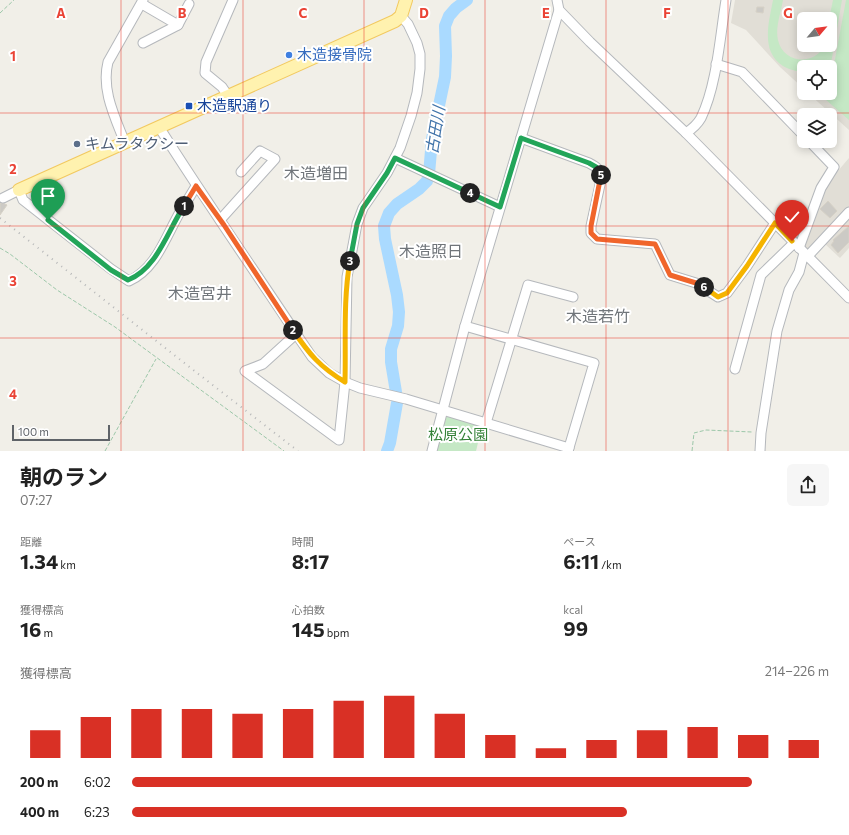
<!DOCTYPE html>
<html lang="ja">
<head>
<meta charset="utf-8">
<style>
  :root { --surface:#fff; --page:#f6f6f6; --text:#222; --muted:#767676; --accent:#d93025 }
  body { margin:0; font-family:Commissioner,"Noto Sans JP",sans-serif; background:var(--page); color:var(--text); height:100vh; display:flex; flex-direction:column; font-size:15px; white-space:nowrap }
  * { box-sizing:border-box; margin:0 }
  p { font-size:13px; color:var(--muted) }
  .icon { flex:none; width:22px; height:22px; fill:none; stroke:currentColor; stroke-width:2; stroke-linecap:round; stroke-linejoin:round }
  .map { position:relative; height:451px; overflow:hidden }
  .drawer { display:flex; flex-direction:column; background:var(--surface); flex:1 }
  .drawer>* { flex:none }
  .needle { width:26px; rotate:61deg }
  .fabs { position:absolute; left:797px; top:12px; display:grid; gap:8px }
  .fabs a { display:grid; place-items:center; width:40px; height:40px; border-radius:6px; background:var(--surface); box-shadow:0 2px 10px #0003; font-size:20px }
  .scale { position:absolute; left:12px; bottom:10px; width:98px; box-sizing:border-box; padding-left:4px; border:2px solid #5f6368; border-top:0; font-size:11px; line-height:14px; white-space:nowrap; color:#5f6368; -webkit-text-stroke:3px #fff; paint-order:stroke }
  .pin { position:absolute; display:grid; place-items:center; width:34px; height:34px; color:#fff; margin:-41px -17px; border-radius:50% 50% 50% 0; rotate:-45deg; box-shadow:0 0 4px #0007 }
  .pin .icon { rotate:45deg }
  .km { position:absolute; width:20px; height:20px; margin:-10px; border-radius:50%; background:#222; color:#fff; font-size:11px; line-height:20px; text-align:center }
  .round { display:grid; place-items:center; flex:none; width:42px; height:42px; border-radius:6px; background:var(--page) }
  .headline { display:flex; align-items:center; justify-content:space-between; height:68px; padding:0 20px }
  h1 { font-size:22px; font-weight:700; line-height:30px }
  .stats { display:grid; grid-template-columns:repeat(3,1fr); gap:6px; height:68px; padding:4px 20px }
  .stats div { display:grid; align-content:center }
  .stats b { font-size:20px; font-weight:700 }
  .stats small { font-size:11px; font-weight:400 }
  .stats p { font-size:11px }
  .chart { height:112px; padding:8px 20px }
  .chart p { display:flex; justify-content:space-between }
  .chart svg { width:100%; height:72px; margin-top:4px; stroke:var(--accent); stroke-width:6 }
  ul { padding:0 20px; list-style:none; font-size:13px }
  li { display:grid; grid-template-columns:64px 48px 1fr; align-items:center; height:30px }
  li i { height:10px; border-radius:5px; background:var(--accent) }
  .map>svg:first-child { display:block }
  .education { fill:#e1ded6; fill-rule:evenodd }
  .green { fill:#c5e8c5 }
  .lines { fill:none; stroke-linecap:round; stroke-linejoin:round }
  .river { stroke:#aadaff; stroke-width:12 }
  .building { fill:#cccac5; stroke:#d6d1c6 }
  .minor-casing { stroke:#b5b8bc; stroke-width:11 }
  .major-casing { stroke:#f2c960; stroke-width:14 }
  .path { stroke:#9cc7a9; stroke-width:1; stroke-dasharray:4 2; stroke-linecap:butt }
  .minor { stroke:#fff; stroke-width:9 }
  .major { stroke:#fff2af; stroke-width:12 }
  .rail { stroke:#b6b7b8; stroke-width:2; stroke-dasharray:1 5; stroke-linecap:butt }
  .split-1-casing { stroke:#fff; stroke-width:8 }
  .split-2-casing { stroke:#fff; stroke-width:8 }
  .split-3-casing { stroke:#fff; stroke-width:8 }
  .split-4-casing { stroke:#fff; stroke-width:8 }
  .split-5-casing { stroke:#fff; stroke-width:8 }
  .split-6-casing { stroke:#fff; stroke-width:8 }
  .split-7-casing { stroke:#fff; stroke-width:8 }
  .split-1 { stroke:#22a559; stroke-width:5 }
  .split-2 { stroke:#f0652b; stroke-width:5 }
  .split-3 { stroke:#f5b400; stroke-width:5 }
  .split-4 { stroke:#22a559; stroke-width:5 }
  .split-5 { stroke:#22a559; stroke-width:5 }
  .split-6 { stroke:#f0652b; stroke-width:5 }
  .split-7 { stroke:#f5b400; stroke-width:5 }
  .grid { fill:none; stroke:#ea4335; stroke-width:1; stroke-opacity:0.55 }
  .shop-dot { fill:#3f7fe0; stroke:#fff; stroke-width:1.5 }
  .transit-dot { fill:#1a4fb4; stroke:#fff; stroke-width:1.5 }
  .service-dot { fill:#5c6f8a; stroke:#fff; stroke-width:1.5 }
  .labels { text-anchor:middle; stroke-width:4; stroke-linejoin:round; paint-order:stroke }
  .shop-label { font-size:15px; fill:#366cbe; stroke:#fff; text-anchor:start }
  .transit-label { font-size:15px; fill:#164399; stroke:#fff; text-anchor:start }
  .service-label { font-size:15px; fill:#4e5e75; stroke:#fff; text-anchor:start }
  .park-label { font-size:15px; fill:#348238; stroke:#fff }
  .water-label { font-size:16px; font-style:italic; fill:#4174aa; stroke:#fff }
  .neighbourhood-label { font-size:16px; fill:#70757a; stroke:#fff }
  .grid-label { font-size:13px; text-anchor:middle; font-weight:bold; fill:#ea4335; stroke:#fff; stroke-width:4; stroke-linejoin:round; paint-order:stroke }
</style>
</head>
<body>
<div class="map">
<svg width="849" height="451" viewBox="0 0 849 451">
  <rect width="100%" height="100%" fill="#f1efe8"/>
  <g class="education">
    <path d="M735 0H849V130L808 93H830V67H804V89L780 67 746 30 731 23ZM804 19H830V45H804Z"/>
    <polygon points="849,158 849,248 840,258 824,243 813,255 804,245 826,185"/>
  </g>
  <g class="green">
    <path d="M773 0H783C781 12 775 28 778 40 783 64 815 66 825 45H830L829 19 833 0H842L830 69V67H821V64L817 67H804V71C797 72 790 70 783 66 760 51 769 22 773 0Z"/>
    <polygon points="846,0 849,0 849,120 825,99 828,93 830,93 830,86"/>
    <polygon points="447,415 482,426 476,451 436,451"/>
  </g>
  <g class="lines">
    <g class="river">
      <polyline points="396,392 391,362 391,349 398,326 399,312 397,295 385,239 384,226 389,213 397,204 419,189 427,181 429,174 432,139 445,77 446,56 445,26 449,16 456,8 467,0"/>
      <polyline points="387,451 390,443 397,403"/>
    </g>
  </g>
  <g class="building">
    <polygon points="757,7 764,7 763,13 756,12"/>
    <polygon points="828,201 837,211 830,218 820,209"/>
    <polygon points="0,203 5,204 7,205 0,215"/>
    <polygon points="849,226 849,242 838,253 831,245 834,241 833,240"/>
  </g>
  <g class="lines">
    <defs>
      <g id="minor">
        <polyline points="557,0 559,10 590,42 686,133 849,298"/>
        <polyline points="142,4 178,25"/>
        <polyline points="143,43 178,25 189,4"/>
        <polyline points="716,64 742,72 804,136"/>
        <polyline points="228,96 222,87 205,73 206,62 233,0"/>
        <path d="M159 127C205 200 254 270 301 341L312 357 329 373 345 382 360 388 406 399 569 448"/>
        <path d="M686 133C692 129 697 125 701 118 717 85 720 36 726 0"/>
        <path d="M521 138 589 163C597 167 602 171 601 180L591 226V233L597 239 655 244 670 275 696 283 718 297 727 293 747 266 775 223"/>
        <path d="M125 143C115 117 101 90 108 62L143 0"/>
        <polyline points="395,158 500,207"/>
        <path d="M3 198 19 190 23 200 111 269 129 281C156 269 166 236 180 212 185 204 191 195 196 186"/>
        <polyline points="220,220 275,159 260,151 241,172"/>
        <polyline points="799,248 821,188 834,167 809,141"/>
        <polyline points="807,257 849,212"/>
        <polyline points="465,326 594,363 568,451"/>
        <polyline points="296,334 263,364 245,371 339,440 345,382 347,277 357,224 363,208 387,173 400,148 411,116 417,93 420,69 420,54 417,43 408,24 401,16"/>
        <polyline points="735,369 761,275 794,243"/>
        <polyline points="486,423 528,285 573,297"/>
        <polyline points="432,451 465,326 559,10"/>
        <polyline points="760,451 761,433 777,331 789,290 799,272 804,253"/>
      </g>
      <polyline id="major" points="19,190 395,21 401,16 406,0"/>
    </defs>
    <use href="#minor" class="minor-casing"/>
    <use href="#major" class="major-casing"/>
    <g class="path">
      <polyline points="0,13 14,0"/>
      <polyline points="0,248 10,254 57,290 115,327 284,451"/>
      <polyline points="105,451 156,359"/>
      <polyline points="692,451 694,433 706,430 752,432"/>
    </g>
    <use href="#minor" class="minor"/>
    <use href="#major" class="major"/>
    <polyline class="rail" points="0,218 192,369 298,451"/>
  </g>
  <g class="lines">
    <defs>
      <path id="split-1" d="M48 220 111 270 128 280C157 269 168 230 184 206"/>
      <polyline id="split-2" points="184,206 196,186 224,225 293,330"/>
      <path id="split-3" d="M293 330C309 354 320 367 345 382 346 342 343 300 350 261"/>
      <polyline id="split-4" points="350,261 357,224 363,208 387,173 395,158 470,193"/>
      <polyline id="split-5" points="470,193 500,207 521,138 589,163 596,167 601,175"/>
      <polyline id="split-6" points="601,175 591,226 591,233 597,239 655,244 670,275 696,283 704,287"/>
      <polyline id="split-7" points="704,287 718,297 727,293 747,266 775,223 792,241"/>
    </defs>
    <use href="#split-1" class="split-1-casing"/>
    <use href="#split-2" class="split-2-casing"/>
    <use href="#split-3" class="split-3-casing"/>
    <use href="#split-4" class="split-4-casing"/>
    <use href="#split-5" class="split-5-casing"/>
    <use href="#split-6" class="split-6-casing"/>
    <use href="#split-7" class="split-7-casing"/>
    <use href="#split-1" class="split-1"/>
    <use href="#split-2" class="split-2"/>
    <use href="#split-3" class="split-3"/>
    <use href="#split-4" class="split-4"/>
    <use href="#split-5" class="split-5"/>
    <use href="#split-6" class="split-6"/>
    <use href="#split-7" class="split-7"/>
  </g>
  <path class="grid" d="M121 0V451M243 0V451M364 0V451M485 0V451M606 0V451M728 0V451M0 113H849M0 226H849M0 338H849"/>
  <circle class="shop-dot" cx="289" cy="55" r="4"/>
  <rect class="transit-dot" x="185" y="102" width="8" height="8" rx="2"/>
  <circle class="service-dot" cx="77" cy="144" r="4"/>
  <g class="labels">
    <g class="shop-label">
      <text x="297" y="60">木造接骨院</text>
    </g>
    <g class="transit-label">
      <text x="197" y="111">木造駅通り</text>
    </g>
    <g class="service-label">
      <text x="85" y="149">キムラタクシー</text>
    </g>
    <g class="park-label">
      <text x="458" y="440">松原公園</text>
    </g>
    <g class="water-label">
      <text transform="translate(435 130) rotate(-81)" y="6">古田川</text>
    </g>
    <g class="neighbourhood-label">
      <text x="316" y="179">木造増田</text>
      <text x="431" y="257">木造照日</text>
      <text x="200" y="299">木造宮井</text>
      <text x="598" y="322">木造若竹</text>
    </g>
  </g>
  <g class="grid-label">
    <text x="61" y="18">A</text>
    <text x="182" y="18">B</text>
    <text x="303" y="18">C</text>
    <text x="424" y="18">D</text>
    <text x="546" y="18">E</text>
    <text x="667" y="18">F</text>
    <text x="788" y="18">G</text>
    <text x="13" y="61">1</text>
    <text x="13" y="174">2</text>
    <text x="13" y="286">3</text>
    <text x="13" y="399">4</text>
  </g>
</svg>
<div class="fabs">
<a><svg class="needle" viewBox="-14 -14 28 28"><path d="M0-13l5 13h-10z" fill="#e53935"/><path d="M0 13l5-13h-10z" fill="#767676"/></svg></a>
<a><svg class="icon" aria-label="locate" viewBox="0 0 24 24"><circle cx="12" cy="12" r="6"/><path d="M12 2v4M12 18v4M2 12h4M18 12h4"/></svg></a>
<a><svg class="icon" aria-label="layers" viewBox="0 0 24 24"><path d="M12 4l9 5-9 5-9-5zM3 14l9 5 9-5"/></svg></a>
</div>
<div class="scale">100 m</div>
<div class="pin" style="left:48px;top:220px;background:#1e9e55"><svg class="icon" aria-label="arrive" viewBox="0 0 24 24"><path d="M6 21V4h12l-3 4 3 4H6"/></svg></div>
<div class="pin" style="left:792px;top:241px;background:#d93025"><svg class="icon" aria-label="check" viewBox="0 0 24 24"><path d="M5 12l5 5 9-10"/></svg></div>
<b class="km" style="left:184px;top:206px">1</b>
<b class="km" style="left:293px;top:330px">2</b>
<b class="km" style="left:350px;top:261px">3</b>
<b class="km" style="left:470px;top:193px">4</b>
<b class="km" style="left:601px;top:175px">5</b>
<b class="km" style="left:704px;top:287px">6</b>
</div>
<section class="drawer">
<div class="headline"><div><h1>朝のラン</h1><p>07:27</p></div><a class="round"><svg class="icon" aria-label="share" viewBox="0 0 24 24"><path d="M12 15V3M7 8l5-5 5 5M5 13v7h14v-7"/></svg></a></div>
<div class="stats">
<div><p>距離</p><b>1.34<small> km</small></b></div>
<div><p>時間</p><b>8:17</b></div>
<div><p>ペース</p><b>6:11<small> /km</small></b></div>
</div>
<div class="stats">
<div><p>獲得標高</p><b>16<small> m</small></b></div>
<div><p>心拍数</p><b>145<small> bpm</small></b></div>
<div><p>kcal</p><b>99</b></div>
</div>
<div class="chart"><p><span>獲得標高</span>214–226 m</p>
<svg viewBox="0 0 160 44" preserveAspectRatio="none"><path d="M5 44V27M15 44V19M25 44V14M35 44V14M45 44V17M55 44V14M65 44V9M75 44V6M85 44V17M95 44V30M105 44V38M115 44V33M125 44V27M135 44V25M145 44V30M155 44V33"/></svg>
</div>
<ul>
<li><b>200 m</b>6:02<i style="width:89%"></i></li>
<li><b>400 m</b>6:23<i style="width:71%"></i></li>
</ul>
</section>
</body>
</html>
